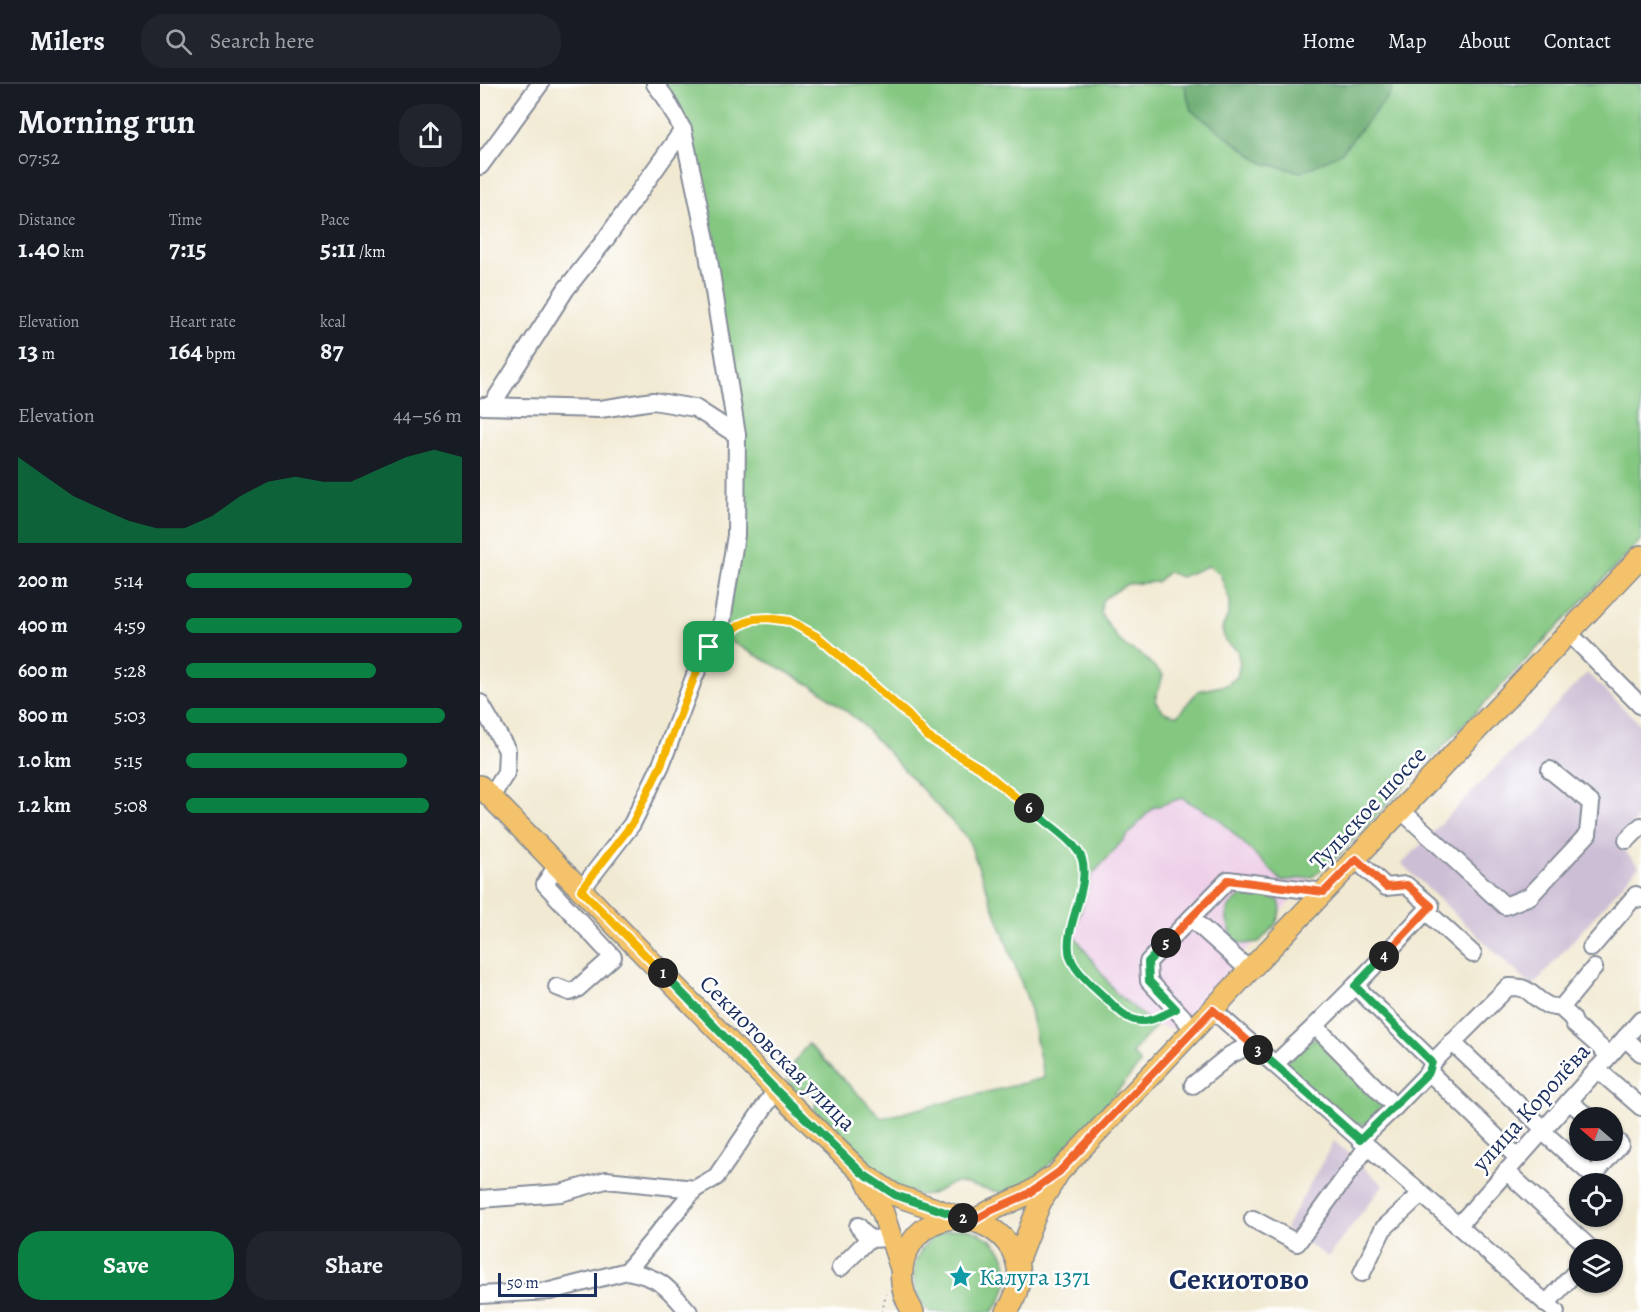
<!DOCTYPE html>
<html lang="en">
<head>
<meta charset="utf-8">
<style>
  :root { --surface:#171b24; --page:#20242c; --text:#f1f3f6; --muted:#9ea1a6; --line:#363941; --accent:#0b8043 }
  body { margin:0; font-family:Alegreya,serif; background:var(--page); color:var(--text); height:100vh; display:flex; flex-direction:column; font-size:22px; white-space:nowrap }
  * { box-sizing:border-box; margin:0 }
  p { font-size:20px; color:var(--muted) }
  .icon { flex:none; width:33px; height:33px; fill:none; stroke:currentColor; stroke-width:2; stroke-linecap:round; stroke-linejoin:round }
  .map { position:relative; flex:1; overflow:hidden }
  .details { display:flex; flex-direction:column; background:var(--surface); width:480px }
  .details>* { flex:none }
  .needle { width:39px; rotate:290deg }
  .fabs { position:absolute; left:1089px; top:1023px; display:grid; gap:12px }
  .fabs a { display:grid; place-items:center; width:54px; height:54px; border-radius:50%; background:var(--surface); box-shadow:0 2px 4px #0004; font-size:30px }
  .scale { position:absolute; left:18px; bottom:15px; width:99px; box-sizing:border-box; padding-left:6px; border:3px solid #1b2f5e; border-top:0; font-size:16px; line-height:21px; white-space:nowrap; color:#1b2f5e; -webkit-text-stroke:4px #fff; paint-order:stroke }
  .pin { position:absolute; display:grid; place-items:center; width:51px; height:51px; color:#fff; margin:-26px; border-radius:12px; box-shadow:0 3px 9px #0006 }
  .km { position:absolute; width:30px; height:30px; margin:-15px; border-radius:50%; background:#222; color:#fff; font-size:16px; line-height:30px; text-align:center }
  .round { display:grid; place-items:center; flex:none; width:63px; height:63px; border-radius:24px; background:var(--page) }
  .summary { display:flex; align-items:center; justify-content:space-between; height:102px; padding:0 18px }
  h1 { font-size:33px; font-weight:700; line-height:45px }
  .figures { display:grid; grid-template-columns:repeat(3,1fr); gap:9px; height:102px; padding:6px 18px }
  .figures div { display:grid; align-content:center }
  .figures b { font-size:26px; font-weight:700 }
  .figures small { font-size:16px; font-weight:400 }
  .figures p { font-size:16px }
  .chart { height:168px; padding:12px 18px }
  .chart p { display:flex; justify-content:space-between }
  .chart svg { width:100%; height:108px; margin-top:6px; fill:var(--accent); opacity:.7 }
  .cta { display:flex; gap:12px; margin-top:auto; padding:12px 18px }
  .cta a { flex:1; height:69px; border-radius:24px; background:var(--accent); color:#fff; font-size:24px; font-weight:700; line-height:69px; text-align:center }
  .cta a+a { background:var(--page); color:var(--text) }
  ul { padding:0 18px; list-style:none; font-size:20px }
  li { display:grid; grid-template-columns:96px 72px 1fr; align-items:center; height:45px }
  li i { height:15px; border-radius:8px; background:var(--accent) }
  header { display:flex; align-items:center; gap:36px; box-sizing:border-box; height:84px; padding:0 30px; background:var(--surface); border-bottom:2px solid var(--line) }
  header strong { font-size:28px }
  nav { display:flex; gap:33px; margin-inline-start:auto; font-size:21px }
  .search { width:420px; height:54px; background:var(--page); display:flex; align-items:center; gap:15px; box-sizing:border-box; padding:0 21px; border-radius:24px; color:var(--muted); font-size:22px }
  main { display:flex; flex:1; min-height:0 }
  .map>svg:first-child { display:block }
  .built { fill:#eed0e8 }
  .industrial { fill:#ccbed4 }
  .green { fill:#84c781; stroke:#507b70; stroke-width:1.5; fill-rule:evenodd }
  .forest { fill:#6bac6f; stroke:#436e66; stroke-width:1.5 }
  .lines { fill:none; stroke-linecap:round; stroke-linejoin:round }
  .minor-casing { stroke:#868c98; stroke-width:20 }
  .major-casing { stroke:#868c98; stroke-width:24 }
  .path { stroke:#868c98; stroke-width:2; stroke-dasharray:1.5 4.5; stroke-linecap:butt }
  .minor { stroke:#fff; stroke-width:16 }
  .major { stroke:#f3c26a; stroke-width:21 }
  .split-1-casing { stroke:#fff; stroke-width:12 }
  .split-2-casing { stroke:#fff; stroke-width:12 }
  .split-3-casing { stroke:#fff; stroke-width:12 }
  .split-4-casing { stroke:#fff; stroke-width:12 }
  .split-5-casing { stroke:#fff; stroke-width:12 }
  .split-6-casing { stroke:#fff; stroke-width:12 }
  .split-7-casing { stroke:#fff; stroke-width:12 }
  .split-1 { stroke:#f5b400; stroke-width:8 }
  .split-2 { stroke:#22a559; stroke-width:8 }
  .split-3 { stroke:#f0652b; stroke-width:8 }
  .split-4 { stroke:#22a559; stroke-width:8 }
  .split-5 { stroke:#f0652b; stroke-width:8 }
  .split-6 { stroke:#22a559; stroke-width:8 }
  .split-7 { stroke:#f5b400; stroke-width:8 }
  .labels { text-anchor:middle; stroke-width:5; stroke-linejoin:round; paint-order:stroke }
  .street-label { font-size:24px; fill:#1b2f5e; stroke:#fff }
  .culture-label { font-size:24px; fill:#0d838f; stroke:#fff; text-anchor:start }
  .district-label { font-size:30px; font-weight:bold; fill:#1b2f5e; stroke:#fff }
</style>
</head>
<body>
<header>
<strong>Milers</strong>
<div class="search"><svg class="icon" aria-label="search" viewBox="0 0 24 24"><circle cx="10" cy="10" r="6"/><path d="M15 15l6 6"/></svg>Search here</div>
<nav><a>Home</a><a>Map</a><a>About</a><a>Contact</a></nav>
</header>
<main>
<section class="details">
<div class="summary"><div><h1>Morning run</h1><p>07:52</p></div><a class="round"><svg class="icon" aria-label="share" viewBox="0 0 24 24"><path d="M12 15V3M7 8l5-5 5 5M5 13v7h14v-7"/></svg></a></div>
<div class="figures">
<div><p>Distance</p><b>1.40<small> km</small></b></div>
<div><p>Time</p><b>7:15</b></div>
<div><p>Pace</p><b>5:11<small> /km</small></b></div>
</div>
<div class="figures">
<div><p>Elevation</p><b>13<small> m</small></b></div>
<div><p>Heart rate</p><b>164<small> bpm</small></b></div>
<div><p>kcal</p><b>87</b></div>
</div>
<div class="chart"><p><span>Elevation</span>44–56 m</p>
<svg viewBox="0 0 160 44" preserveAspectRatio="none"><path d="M0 44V9L10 17L20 25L30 30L40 35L50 38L60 38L70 33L80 25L90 19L100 17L110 19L120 19L130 14L140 9L150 6L160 9V44z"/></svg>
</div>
<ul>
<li><b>200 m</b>5:14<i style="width:82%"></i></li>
<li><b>400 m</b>4:59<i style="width:100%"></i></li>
<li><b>600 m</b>5:28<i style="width:69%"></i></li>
<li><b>800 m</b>5:03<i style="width:94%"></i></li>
<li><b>1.0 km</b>5:15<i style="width:80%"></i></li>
<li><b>1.2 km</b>5:08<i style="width:88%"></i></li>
</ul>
<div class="cta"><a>Save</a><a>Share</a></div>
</section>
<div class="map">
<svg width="1161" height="1228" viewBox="0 0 1161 1228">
  <rect width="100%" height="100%" fill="#fff"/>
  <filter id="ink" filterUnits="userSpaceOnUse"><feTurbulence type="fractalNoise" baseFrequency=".0167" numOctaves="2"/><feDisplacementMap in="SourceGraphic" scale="12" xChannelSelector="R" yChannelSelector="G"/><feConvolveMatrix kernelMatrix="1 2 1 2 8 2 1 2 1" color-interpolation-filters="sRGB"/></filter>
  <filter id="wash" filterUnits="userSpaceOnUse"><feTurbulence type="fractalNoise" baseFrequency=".008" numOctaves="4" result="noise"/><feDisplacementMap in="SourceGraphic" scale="24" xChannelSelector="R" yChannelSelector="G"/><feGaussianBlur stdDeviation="1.35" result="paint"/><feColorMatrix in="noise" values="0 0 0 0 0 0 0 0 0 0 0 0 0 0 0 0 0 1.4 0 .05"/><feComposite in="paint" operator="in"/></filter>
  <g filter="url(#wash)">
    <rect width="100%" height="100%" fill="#f1e9d2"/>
    <polygon class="built" points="702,714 738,734 802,797 832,793 696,945 676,942 636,909 594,852 611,792 672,724"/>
    <g class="industrial">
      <polygon points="1107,589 1161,641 1161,731 1136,758 1159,782 1052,903 922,780"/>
      <polygon points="854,1057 903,1101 848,1173 805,1145"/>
    </g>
    <g class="green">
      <path d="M181 0H704L711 26 783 79 821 88 861 68 910 10 913 0H1161V456L855 775 832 793 802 797 738 734 702 714 672 724 611 792 594 851 636 909 676 942 652 969 661 979C634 1010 563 1101 526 1108 511 1110 487 1098 476 1099 466 1100 457 1110 446 1111 413 1113 363 1059 339 1037L334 1025 337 1016 325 1004 314 1009 311 1004 307 987 328 960 402 1034 564 994 548 917 488 755 380 638 338 605 248 556 246 538 262 451 236 184ZM728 482 740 490 750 517 748 531 742 544 745 557 757 566 760 579 757 593 746 601 718 607 697 632 684 628 675 617 683 591 662 571 647 563 637 554 621 530 622 516 647 500 677 498 688 488 701 493Z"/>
      <path d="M768 807 799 816 801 825 796 840 779 858 763 860 754 857C743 826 741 827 768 807Z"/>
      <path d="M833 955 843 958 904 1020 903 1025C893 1035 888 1044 873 1039L806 984 807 977Z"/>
      <path d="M483 1144C528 1153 542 1194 512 1228H450C426 1208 429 1168 456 1151 465 1146 474 1145 483 1144Z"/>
    </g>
    <polygon class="forest" points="704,0 913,0 910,10 861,69 822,88 783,79 711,26"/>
  </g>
  <g filter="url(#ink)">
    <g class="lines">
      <defs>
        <g id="minor">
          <polyline points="0,82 60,0"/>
          <polyline points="3,322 120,325 173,317 215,324 257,351"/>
          <polyline points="11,322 86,205 125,156 203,46"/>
          <polyline points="1089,549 1161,622"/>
          <polyline points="0,619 27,666 26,689 11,713"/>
          <polyline points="921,726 1025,822 1050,812 1108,750 1111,719 1070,686"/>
          <polyline points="1147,756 1161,742"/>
          <polyline points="77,781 65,800 133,873 97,905 90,908 77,903"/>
          <polyline points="101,806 152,740 181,681 215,591 242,537 256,451 257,351 225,151 203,46 185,13 175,0"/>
          <polyline points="946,827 993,870"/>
          <polyline points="711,834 769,886"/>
          <polyline points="1111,864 1156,811 1161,815"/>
          <polyline points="875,902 951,822 926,801 906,803 875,775"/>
          <polyline points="1081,924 1092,934 1095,941 1129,971"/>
          <polyline points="733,926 1076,1228"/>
          <polyline points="835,942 875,902 953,978 949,988 915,1023"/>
          <polyline points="714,945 669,897 668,878 748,796 844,808"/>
          <polyline points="1145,954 1161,969"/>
          <polyline points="972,958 1064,1045"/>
          <path d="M953 978 1028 903C1052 902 1049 912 1067 921 1070 923 1077 923 1081 924L1114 884"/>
          <polyline points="795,980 835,942 915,1023 880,1056"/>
          <polyline points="1117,985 1161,1023"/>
          <polyline points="949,988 1038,1074"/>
          <polyline points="713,1001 750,971 772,960"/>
          <polyline points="1089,1017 1109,1034"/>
          <polyline points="1062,1047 1113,1092 1140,1060 1132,1053"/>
          <polyline points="1026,1087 1112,1166"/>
          <polyline points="0,1115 81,1109 126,1096 215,1105 236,1093 296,1006"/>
          <polyline points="773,1135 817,1159 887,1063"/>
          <polyline points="378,1142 389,1155"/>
          <polyline points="978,1142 1161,936"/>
          <polyline points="360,1184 389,1155 411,1154"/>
          <path d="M147 1187C182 1194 187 1203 209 1228"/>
          <polyline points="882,1189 903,1145 941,1110"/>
          <polyline points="0,1211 70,1207 147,1187 215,1105"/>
          <polyline points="1066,1220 1100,1183"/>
        </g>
        <g id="major">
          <polyline points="0,702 296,1006 383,1090 415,1111 481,1134"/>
          <polyline points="385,1093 403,1129 422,1188"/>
          <polyline points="495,1136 512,1126 546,1111 571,1094"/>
          <polyline points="537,1178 560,1119 579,1088 1161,472"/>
          <path d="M433 1228C423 1212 418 1194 424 1175 452 1092 577 1150 527 1228"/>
        </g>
      </defs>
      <use href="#minor" class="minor-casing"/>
      <use href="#major" class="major-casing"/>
      <g class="path">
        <path d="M255 545 274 535 288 534 309 536 337 553 428 631 449 653 500 684 595 763C616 802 589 823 590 861 590 865 589 871 590 874 596 888 616 905 627 916 650 939 650 941 682 931"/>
        <polyline points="402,1228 406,1210"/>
      </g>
      <use href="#minor" class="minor"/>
      <use href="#major" class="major"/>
    </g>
  </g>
  <g class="lines" filter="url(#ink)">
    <defs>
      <polyline id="split-1" points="183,889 101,806 152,740 181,681 215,591 229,563"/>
      <polyline id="split-2" points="183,889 296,1006 383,1090 415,1111 483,1134"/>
      <polyline id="split-3" points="483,1134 495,1136 512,1126 546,1111 579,1088 733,926 778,966"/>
      <polyline id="split-4" points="778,966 880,1056 949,988 952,978 875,902 904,872"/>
      <polyline id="split-5" points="686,859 748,796 844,808 876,775 906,803 927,801 951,822 904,872"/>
      <path id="split-6" d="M549 724C563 737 596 757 602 775 611 806 580 848 591 875 597 890 619 908 631 919 655 944 665 940 696 925L669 897 668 878 686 859"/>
      <polyline id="split-7" points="229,563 260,541 274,535 288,534 309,537 338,553 428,631 448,653 500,684 549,724"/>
    </defs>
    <use href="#split-1" class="split-1-casing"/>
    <use href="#split-2" class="split-2-casing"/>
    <use href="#split-3" class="split-3-casing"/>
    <use href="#split-4" class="split-4-casing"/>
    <use href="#split-5" class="split-5-casing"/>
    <use href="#split-6" class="split-6-casing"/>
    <use href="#split-7" class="split-7-casing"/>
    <use href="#split-1" class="split-1"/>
    <use href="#split-2" class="split-2"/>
    <use href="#split-3" class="split-3"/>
    <use href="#split-4" class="split-4"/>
    <use href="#split-5" class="split-5"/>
    <use href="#split-6" class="split-6"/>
    <use href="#split-7" class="split-7"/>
  </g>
  <defs>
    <symbol id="sight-bare" viewBox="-9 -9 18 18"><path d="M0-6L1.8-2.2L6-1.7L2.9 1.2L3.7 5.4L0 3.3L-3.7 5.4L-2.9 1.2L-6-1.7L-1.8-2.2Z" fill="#0f9aa8" stroke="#fff" stroke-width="2.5" paint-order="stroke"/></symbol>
  </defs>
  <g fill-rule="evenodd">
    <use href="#sight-bare" x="464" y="1176" width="33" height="33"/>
  </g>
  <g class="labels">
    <g class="street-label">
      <text transform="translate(888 724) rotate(-47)" y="8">Тульское шоссе</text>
      <text transform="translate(298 969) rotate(45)" y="8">Секиотовская улица</text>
      <text transform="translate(1051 1023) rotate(-48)" y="8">улица Королёва</text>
    </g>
    <g class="culture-label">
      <text x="499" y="1201">Калуга 1371</text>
    </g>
    <g class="district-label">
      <text x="759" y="1205">Секиотово</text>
    </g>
  </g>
</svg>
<div class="fabs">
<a><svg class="needle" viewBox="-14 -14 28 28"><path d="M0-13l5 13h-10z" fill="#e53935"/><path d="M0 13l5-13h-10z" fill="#9ea1a6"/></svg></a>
<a><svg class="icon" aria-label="locate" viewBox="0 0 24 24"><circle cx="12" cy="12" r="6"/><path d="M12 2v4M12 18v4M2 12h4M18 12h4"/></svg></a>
<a><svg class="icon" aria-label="layers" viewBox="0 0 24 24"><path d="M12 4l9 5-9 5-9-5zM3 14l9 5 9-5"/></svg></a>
</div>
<div class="scale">50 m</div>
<div class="pin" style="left:229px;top:563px;background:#1e9e55"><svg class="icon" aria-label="arrive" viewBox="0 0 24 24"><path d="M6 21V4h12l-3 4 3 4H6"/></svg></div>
<b class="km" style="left:183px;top:889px">1</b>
<b class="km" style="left:483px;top:1134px">2</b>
<b class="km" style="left:778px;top:966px">3</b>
<b class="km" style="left:904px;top:872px">4</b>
<b class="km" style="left:686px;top:859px">5</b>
<b class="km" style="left:549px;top:724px">6</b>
</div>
</main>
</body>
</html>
